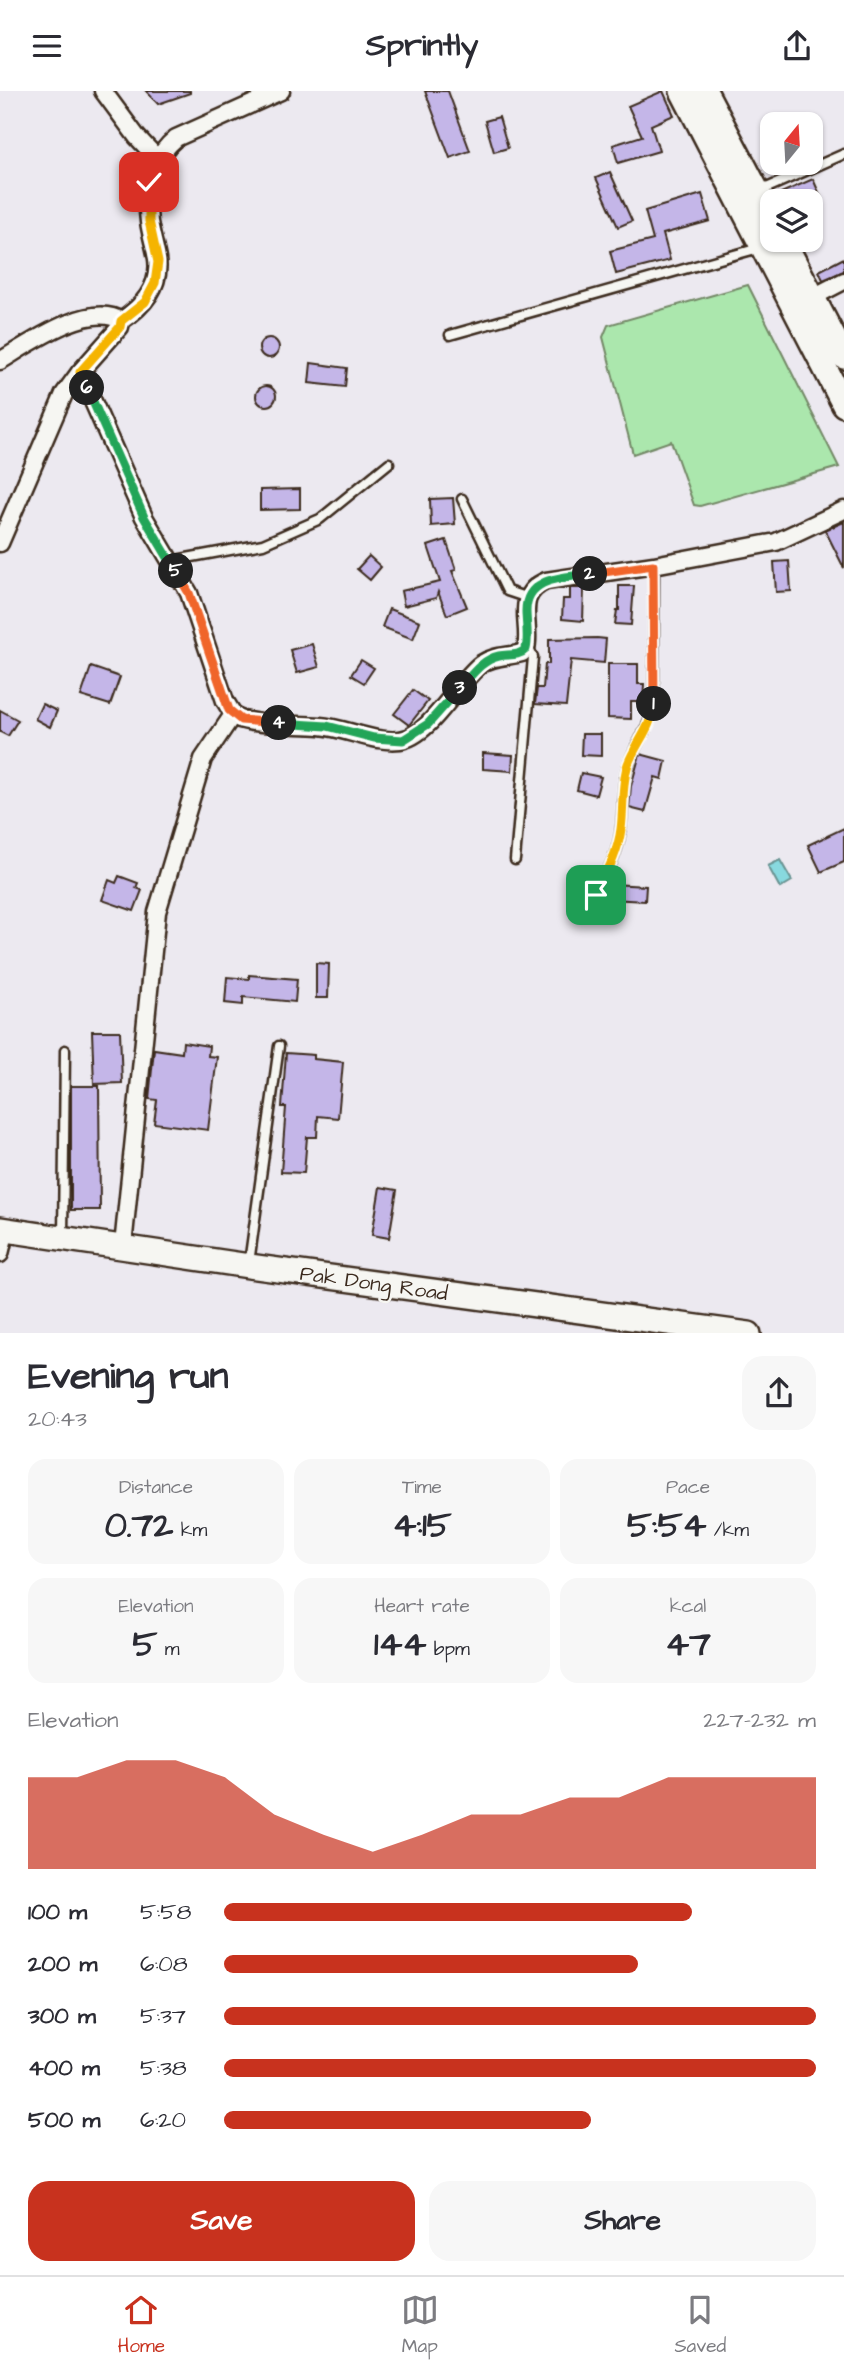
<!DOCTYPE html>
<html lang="en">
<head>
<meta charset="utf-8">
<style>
  :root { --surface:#fff; --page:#f7f7f7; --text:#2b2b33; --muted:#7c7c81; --line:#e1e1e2; --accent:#c8321e }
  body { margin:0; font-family:"Architects Daughter",sans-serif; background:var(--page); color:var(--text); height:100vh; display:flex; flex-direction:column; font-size:26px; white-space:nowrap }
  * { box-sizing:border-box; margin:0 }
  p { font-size:23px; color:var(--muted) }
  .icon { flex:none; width:38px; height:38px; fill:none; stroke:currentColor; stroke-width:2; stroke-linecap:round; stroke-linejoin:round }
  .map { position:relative; height:1242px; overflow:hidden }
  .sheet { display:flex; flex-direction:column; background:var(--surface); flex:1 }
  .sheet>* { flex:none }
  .needle { width:46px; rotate:18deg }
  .buttons { position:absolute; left:760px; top:21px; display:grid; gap:14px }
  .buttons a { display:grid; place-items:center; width:63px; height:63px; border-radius:14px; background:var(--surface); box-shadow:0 2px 5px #0004; font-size:35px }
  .pin { position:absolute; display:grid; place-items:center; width:60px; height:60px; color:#fff; margin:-30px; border-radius:14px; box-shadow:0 4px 10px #0006 }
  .km { position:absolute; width:35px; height:35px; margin:-18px; border-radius:50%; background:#222; color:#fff; font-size:19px; line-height:35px; text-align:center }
  .round { display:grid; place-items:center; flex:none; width:74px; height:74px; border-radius:21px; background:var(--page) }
  .overview { display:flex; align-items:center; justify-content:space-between; height:119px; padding:0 28px }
  h1 { font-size:38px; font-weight:700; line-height:52px }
  .metrics { display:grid; grid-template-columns:repeat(3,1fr); gap:10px; height:119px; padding:7px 28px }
  .metrics div { display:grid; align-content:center; border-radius:18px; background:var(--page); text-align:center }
  .metrics b { font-size:35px; font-weight:700 }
  .metrics small { font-size:19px; font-weight:400 }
  .metrics p { font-size:19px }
  .chart { height:196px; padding:14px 28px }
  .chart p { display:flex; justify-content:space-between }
  .chart svg { width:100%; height:126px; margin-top:7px; fill:var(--accent); opacity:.7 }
  .cta { display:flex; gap:14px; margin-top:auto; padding:14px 28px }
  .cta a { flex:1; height:80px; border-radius:21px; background:var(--accent); color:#fff; font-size:28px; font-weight:700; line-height:80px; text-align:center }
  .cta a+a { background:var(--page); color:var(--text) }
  ul { padding:0 28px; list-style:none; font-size:23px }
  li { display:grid; grid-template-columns:112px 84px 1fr; align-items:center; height:52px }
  li i { height:18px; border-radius:9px; background:var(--accent) }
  header { display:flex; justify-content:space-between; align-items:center; height:91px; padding:0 28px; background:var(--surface); font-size:32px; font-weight:700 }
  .tab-bar { display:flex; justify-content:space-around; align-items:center; height:98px; border-top:2px solid var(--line); background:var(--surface); font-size:19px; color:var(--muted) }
  .tab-bar a { display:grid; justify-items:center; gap:4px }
  .tab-bar .active { color:var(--accent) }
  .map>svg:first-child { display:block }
  .green { fill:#abe7ad; stroke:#738866; stroke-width:2 }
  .water { fill:#88d9df; stroke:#699392; stroke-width:2 }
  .building { fill:#c4b6e8; stroke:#3b2a1e; stroke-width:2 }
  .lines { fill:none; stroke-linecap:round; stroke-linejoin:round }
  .lane-casing { stroke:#3b2a1e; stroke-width:13 }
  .street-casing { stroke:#3b2a1e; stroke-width:21 }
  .secondary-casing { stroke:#3b2a1e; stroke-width:28 }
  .lane { stroke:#f6f6f2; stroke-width:8 }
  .street { stroke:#f6f6f2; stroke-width:16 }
  .secondary { stroke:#f6f6f2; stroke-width:23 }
  .split-1-casing { stroke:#fff; stroke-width:14 }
  .split-2-casing { stroke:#fff; stroke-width:14 }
  .split-3-casing { stroke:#fff; stroke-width:14 }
  .split-4-casing { stroke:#fff; stroke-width:14 }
  .split-5-casing { stroke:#fff; stroke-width:14 }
  .split-6-casing { stroke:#fff; stroke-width:14 }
  .split-7-casing { stroke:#fff; stroke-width:14 }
  .split-1 { stroke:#f5b400; stroke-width:9 }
  .split-2 { stroke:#f0652b; stroke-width:9 }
  .split-3 { stroke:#22a559; stroke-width:9 }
  .split-4 { stroke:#22a559; stroke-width:9 }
  .split-5 { stroke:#f0652b; stroke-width:9 }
  .split-6 { stroke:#22a559; stroke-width:9 }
  .split-7 { stroke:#f5b400; stroke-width:9 }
  .labels { text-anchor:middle; stroke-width:5; stroke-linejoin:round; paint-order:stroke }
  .street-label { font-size:21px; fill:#3b2a1e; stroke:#f6f6f2 }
</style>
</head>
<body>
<header><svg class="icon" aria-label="menu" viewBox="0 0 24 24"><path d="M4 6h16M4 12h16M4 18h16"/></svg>Sprintly<svg class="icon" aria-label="share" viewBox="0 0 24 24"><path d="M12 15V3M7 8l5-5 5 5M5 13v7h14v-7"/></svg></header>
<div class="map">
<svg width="844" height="1243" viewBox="0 0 844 1243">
  <rect width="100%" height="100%" fill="#ece9f0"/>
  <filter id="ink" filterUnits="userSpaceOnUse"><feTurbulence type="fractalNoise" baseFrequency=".0143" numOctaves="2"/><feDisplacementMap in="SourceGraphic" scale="14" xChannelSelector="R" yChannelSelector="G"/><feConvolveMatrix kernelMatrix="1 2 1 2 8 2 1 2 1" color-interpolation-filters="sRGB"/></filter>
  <g filter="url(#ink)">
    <polygon class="green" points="748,194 839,376 700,415 694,414 671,350 633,363 603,246 608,234"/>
    <polygon class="water" points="780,769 792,790 780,797 768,775"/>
    <g class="building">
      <polygon points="146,0 190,0 190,2 158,13"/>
      <polygon points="425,0 448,0 470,60 450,67"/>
      <polygon points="663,0 674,24 651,34 659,60 618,72 613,54 642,45 628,15"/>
      <polygon points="499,26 508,57 494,61 485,30"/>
      <polygon points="610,81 632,130 618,136 596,87"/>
      <polygon points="813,88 821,106 811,110 785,110 781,102"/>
      <polygon points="702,103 710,130 663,143 670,169 616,183 610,160 653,149 645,120"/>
      <polygon points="844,167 844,180 823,189 819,180"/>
      <circle cx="269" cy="257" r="10"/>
      <polygon points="311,272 347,277 345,296 309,292"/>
      <circle cx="266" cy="305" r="10"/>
      <polygon points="300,398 300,418 260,419 260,399"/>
      <polygon points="453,407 455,433 431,435 430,408"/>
      <polygon points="844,431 844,477 825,439"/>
      <polygon points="446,449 456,479 452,480 467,516 447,524 438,501 436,507 404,515 401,500 440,491 428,455"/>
      <polygon points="369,465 381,476 370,489 357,478"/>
      <polygon points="789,470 791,500 776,501 774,471"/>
      <polygon points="619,495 634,495 631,534 615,533 617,519 619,519"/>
      <polygon points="570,497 584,497 583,530 562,528 563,508 570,508"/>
      <polygon points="389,518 420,530 413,548 382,536"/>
      <polygon points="597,547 606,548 604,572 571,569 566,615 535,613 537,597 543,597 545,573 549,573 549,548"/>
      <polygon points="312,553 319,576 297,582 290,559"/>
      <polygon points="361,569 374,577 364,592 351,584"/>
      <polygon points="608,573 638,573 638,593 644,593 643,611 631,611 631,628 608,627"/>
      <polygon points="91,576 120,586 110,614 81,605"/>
      <polygon points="413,599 428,610 409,634 394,623"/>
      <polygon points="42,613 57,620 50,636 35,628"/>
      <polygon points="0,619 18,629 8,645 0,641"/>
      <polygon points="582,643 601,643 601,665 581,664"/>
      <polygon points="483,662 513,664 512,680 483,678"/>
      <polygon points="640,663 666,670 662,688 655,686 645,721 629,717 631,695"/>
      <polygon points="581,682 601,686 596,704 577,699"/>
      <polygon points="844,737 844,771 821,781 808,754"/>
      <polygon points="119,785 138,792 136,797 142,799 134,820 102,809 109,789 116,792"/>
      <polygon points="611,793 646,795 645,810 610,808"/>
      <polygon points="316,872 329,873 328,907 316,907"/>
      <polygon points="249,884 297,888 295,911 243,906 243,914 225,912 227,886 249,888"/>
      <polygon points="92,940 120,940 122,992 94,993"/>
      <polygon points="183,951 209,955 208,965 217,966 208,1039 154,1032 157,1009 149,1008 154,958 182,962"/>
      <polygon points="286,962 314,964 314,968 343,971 338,1027 318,1025 317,1046 307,1046 304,1082 281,1081 286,1016 282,1016"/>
      <polygon points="71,995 99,995 100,1119 71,1119"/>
      <polygon points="380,1096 397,1099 389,1147 372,1144"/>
    </g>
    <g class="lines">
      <defs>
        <g id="lane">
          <polyline points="760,100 844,63"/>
          <polyline points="450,244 759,157"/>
          <polyline points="462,408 507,500 528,507"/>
          <polyline points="170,470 263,453 320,428 389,372"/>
          <polyline points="515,769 533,566 530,560 526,558"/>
          <path d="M596 804C606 783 619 761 621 737 624 716 621 693 629 672 636 652 649 637 654 616V474"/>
          <polyline points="63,1146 65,959"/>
          <polyline points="249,1172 279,955"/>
        </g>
        <g id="street">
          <polyline points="103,0 137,46 157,67"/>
          <polyline points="813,206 844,190"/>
          <path d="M0 270C27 254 90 209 121 230 142 216 161 196 157 168 155 156 151 144 149 131 145 99 151 68 176 47L281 0"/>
          <polyline points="80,281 144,426 189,502 225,610 235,626"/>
          <polyline points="0,452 64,303 80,281 120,236 121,230"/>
          <path d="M123 1155 157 821 203 668 230 628 235 626C253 635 298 633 320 635 346 637 373 652 400 649 430 646 458 590 481 573 494 564 508 566 522 562L526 558C532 533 513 504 546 490L654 474 776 451 844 419"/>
          <polyline points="0,1163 6,1138"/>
        </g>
        <g id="secondary">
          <polyline points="682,0 844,314"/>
          <polyline points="705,0 772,128"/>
          <polyline points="783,149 844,266"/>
          <polyline points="0,1138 249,1175 749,1243"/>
        </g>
      </defs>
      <use href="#lane" class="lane-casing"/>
      <use href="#street" class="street-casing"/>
      <use href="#secondary" class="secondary-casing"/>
      <use href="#lane" class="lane"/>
      <use href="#street" class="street"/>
      <use href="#secondary" class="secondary"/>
    </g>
  </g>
  <g class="lines" filter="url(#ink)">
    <defs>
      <path id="split-1" d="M596 804C606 783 618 762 621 738 624 716 621 694 628 673 636 652 652 636 654 613"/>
      <polyline id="split-2" points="590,483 653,474 654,613"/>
      <path id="split-3" d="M460 597C471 585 481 569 499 565 509 563 518 566 526 558 529 546 526 532 526 520 526 485 565 487 590 483"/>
      <polyline id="split-4" points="279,632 327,635 374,647 403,649 428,633 460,597"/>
      <polyline id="split-5" points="176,480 189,502 229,619 241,629 279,632"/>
      <polyline id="split-6" points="87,297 144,426 176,480"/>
      <polyline id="split-7" points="87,297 80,281 120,236 121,230 145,211 155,192 158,171 149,130 149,91"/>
    </defs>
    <use href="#split-1" class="split-1-casing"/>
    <use href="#split-2" class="split-2-casing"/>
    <use href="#split-3" class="split-3-casing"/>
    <use href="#split-4" class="split-4-casing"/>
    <use href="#split-5" class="split-5-casing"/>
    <use href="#split-6" class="split-6-casing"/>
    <use href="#split-7" class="split-7-casing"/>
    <use href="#split-1" class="split-1"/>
    <use href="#split-2" class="split-2"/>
    <use href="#split-3" class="split-3"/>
    <use href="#split-4" class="split-4"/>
    <use href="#split-5" class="split-5"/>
    <use href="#split-6" class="split-6"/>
    <use href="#split-7" class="split-7"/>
  </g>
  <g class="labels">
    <g class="street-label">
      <text transform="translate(374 1192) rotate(8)" y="7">Pak Dong Road</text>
    </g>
  </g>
</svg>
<div class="buttons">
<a><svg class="needle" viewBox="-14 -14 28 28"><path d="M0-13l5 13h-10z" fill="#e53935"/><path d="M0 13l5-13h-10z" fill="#7c7c81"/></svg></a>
<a><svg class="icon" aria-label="layers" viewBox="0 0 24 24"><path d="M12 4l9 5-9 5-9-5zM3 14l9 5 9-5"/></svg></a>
</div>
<div class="pin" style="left:596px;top:804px;background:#1e9e55"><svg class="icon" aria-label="arrive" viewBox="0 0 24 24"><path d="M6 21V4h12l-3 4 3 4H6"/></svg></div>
<div class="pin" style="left:149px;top:91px;background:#d93025"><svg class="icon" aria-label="check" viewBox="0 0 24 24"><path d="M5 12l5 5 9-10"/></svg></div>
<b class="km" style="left:654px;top:613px">1</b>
<b class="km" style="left:590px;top:483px">2</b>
<b class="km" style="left:460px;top:597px">3</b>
<b class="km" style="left:279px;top:632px">4</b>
<b class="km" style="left:176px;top:480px">5</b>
<b class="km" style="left:87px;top:297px">6</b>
</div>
<section class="sheet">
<div class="overview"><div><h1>Evening run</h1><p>20:43</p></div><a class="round"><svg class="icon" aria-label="share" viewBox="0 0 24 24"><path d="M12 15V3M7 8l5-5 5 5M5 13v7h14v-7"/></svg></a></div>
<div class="metrics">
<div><p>Distance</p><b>0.72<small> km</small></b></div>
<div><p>Time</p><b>4:15</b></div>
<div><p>Pace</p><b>5:54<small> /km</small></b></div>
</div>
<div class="metrics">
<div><p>Elevation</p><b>5<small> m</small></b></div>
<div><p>Heart rate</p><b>144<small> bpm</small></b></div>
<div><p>kcal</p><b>47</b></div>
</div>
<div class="chart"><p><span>Elevation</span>227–232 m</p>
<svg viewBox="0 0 160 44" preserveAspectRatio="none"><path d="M0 44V12L10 12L20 6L30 6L40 12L50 25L60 32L70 38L80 32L90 25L100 25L110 19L120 19L130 12L140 12L150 12L160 12V44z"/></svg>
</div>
<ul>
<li><b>100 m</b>5:58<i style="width:79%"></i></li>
<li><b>200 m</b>6:08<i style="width:70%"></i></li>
<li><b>300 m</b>5:37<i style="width:100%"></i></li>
<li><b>400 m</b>5:38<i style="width:100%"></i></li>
<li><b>500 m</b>6:20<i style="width:62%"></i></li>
</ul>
<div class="cta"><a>Save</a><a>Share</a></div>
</section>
<nav class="tab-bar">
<a class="active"><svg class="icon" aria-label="home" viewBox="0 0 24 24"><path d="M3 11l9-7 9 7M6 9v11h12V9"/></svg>Home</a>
<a><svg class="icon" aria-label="map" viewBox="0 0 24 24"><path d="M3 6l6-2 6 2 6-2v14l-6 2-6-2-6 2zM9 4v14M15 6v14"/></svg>Map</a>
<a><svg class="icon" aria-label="saved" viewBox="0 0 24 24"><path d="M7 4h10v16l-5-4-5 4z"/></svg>Saved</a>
</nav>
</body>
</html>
